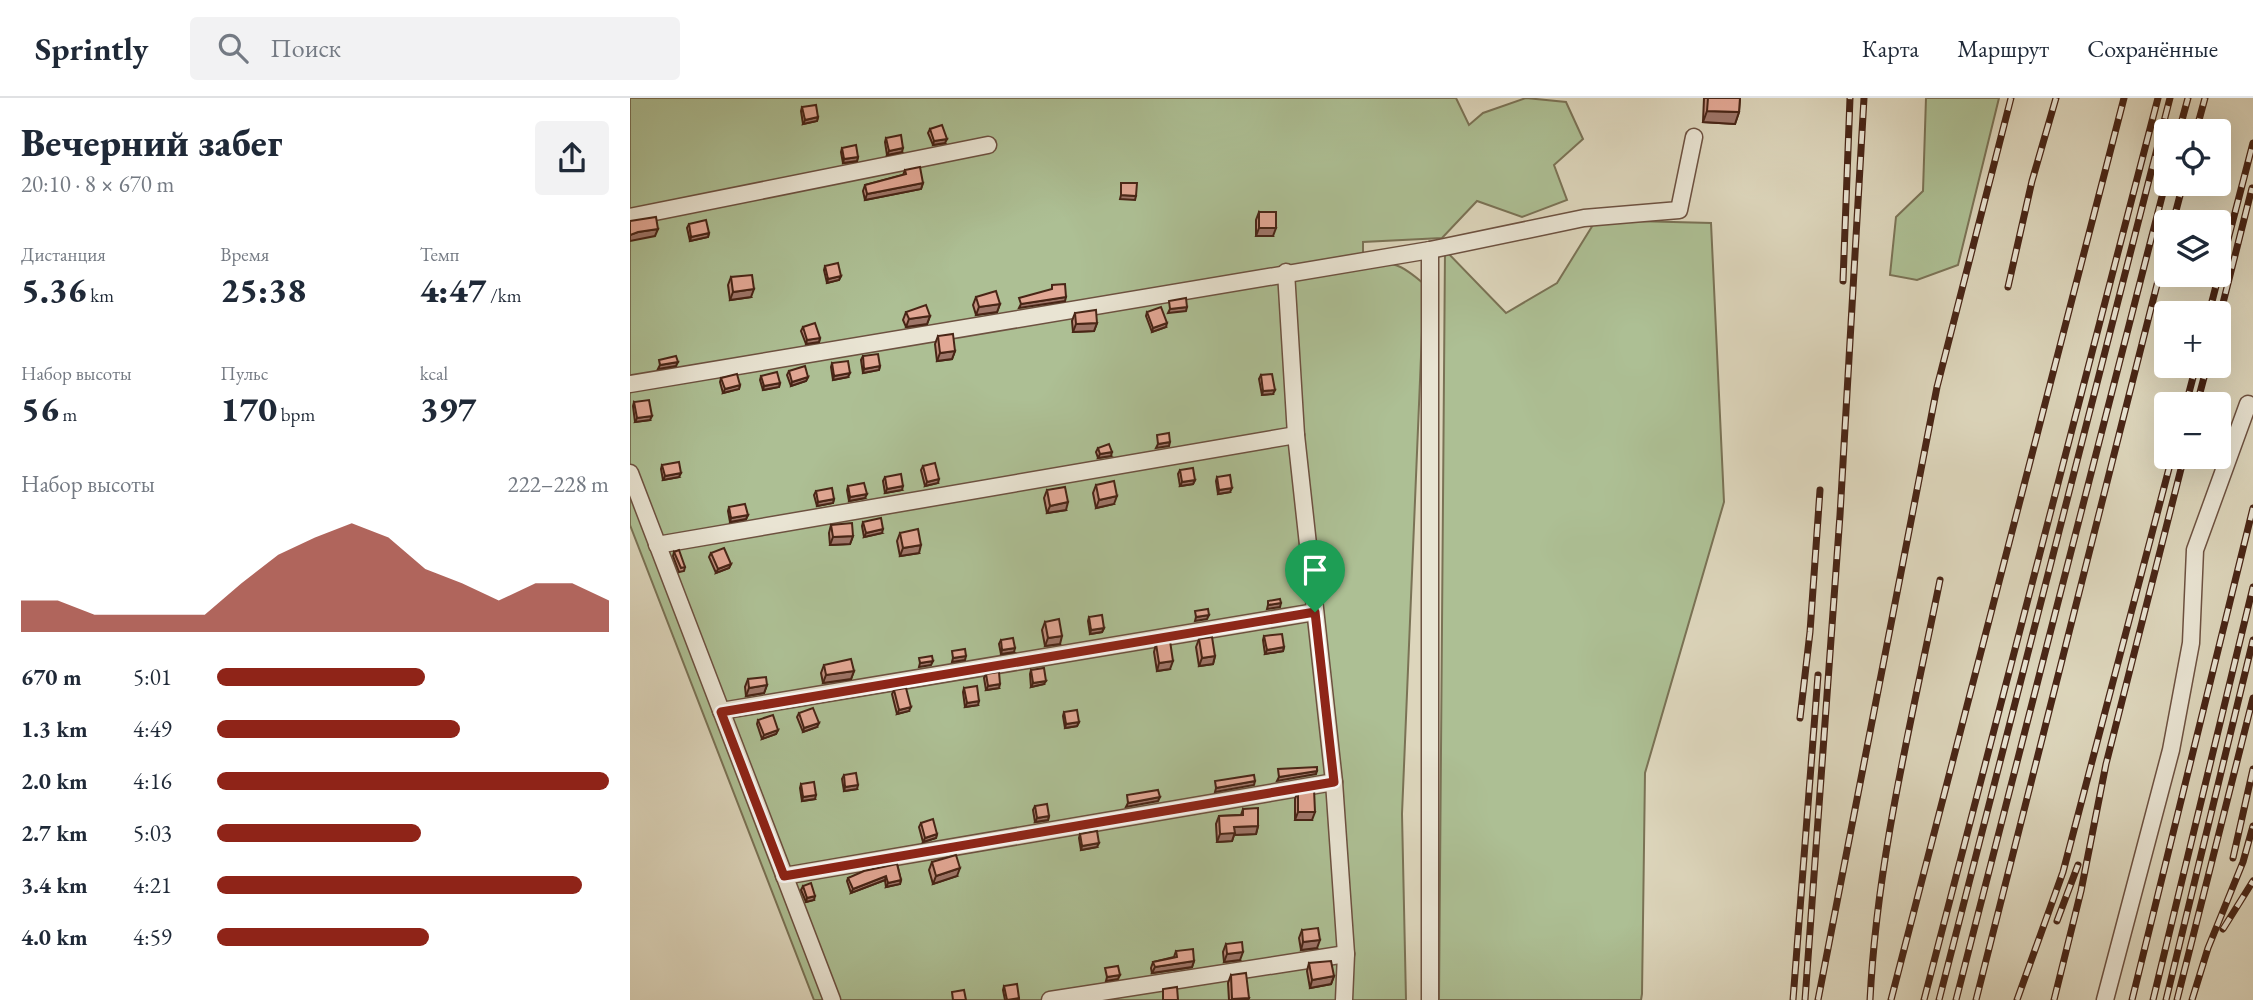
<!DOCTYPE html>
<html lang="ru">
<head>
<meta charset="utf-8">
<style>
  :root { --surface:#fff; --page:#f2f2f3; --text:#1f2937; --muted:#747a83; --line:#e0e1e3; --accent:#8f2418 }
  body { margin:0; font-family:"EB Garamond",serif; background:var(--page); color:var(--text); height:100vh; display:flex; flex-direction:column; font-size:26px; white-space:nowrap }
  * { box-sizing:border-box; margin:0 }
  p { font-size:23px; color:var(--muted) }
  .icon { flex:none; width:38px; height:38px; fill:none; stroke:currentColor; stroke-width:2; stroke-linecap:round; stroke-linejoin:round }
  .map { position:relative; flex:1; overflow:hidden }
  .panel { display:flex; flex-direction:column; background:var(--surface); width:630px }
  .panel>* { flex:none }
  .fabs { position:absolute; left:1524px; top:21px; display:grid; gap:14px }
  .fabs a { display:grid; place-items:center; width:77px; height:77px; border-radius:7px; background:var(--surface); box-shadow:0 7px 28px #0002; font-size:35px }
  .pin { position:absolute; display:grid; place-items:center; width:60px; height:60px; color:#fff; margin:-72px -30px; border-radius:50% 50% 50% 0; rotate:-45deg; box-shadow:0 0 7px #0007 }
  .pin .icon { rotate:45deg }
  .round { display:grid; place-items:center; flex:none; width:74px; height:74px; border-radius:7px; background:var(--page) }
  .overview { display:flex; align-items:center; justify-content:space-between; height:119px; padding:0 21px }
  h1 { font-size:38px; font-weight:800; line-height:52px }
  .figures { display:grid; grid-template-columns:repeat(3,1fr); gap:10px; height:119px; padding:7px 21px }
  .figures div { display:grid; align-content:center }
  .figures b { font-size:35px; font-weight:800 }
  .figures small { font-size:19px; font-weight:400 }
  .figures p { font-size:19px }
  .chart { height:196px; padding:14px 21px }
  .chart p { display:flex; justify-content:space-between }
  .chart svg { width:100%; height:126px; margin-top:7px; fill:var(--accent); opacity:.7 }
  ul { padding:0 21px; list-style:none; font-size:23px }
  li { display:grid; grid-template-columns:112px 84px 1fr; align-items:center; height:52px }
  li i { height:18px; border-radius:9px; background:var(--accent) }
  header { display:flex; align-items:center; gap:42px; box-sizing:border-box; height:98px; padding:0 35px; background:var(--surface); border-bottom:2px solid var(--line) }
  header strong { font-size:33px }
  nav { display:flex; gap:38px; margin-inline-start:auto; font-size:24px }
  .search { width:490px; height:63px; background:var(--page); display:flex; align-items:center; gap:18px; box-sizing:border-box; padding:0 24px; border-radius:7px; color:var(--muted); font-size:26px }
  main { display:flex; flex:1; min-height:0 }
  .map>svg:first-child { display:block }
  .green { fill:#adbf94; stroke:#7a7255; stroke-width:2 }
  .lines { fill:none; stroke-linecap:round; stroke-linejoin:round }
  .minor-casing { stroke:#6d5140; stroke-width:19 }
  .minor { stroke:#e9e4d3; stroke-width:16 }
  .rail-casing { stroke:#482516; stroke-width:7 }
  .rail { stroke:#e9e4d3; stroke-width:4.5; stroke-dasharray:13; stroke-linecap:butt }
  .wall { fill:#c2907f; stroke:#482516; stroke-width:2 }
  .shaded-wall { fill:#9e7568; stroke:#482516; stroke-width:2 }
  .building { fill:#e2a794; stroke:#482516; stroke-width:2 }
  .route-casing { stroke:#fff; stroke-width:14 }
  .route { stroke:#8f2418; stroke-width:9 }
</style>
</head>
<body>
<header>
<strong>Sprintly</strong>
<div class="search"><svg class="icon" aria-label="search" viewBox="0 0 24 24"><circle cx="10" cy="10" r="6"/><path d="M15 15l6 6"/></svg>Поиск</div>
<nav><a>Карта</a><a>Маршрут</a><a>Сохранённые</a></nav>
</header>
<main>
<section class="panel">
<div class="overview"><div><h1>Вечерний забег</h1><p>20:10 · 8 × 670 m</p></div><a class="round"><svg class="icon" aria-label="share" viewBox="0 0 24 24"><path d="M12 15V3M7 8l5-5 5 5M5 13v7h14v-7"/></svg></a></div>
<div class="figures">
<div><p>Дистанция</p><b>5.36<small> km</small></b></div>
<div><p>Время</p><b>25:38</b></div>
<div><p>Темп</p><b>4:47<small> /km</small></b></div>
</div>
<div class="figures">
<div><p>Набор высоты</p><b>56<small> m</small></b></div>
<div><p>Пульс</p><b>170<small> bpm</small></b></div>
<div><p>kcal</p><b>397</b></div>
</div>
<div class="chart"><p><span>Набор высоты</span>222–228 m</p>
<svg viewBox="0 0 160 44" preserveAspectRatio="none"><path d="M0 44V33L10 33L20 38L30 38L40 38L50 38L60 27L70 17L80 11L90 6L100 11L110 22L120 27L130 33L140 27L150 27L160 33V44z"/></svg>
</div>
<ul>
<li><b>670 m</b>5:01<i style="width:53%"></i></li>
<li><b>1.3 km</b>4:49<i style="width:62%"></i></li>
<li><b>2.0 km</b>4:16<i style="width:100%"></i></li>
<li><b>2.7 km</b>5:03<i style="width:52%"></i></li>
<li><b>3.4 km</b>4:21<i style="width:93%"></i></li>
<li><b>4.0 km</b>4:59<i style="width:54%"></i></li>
</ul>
</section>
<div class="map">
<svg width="1623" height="902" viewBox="0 0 1623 902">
  <rect width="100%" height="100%" fill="#ddd6bc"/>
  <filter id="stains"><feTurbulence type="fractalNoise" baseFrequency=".00286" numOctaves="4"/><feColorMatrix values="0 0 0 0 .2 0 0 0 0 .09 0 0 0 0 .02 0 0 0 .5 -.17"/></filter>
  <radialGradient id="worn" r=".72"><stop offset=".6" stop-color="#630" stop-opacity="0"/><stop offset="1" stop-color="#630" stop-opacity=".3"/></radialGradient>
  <g class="green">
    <path d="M0 0H826L839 27 853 15 896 0 936 4 953 41 924 67 937 102 892 119 847 103 812 140 733 144V171C762 160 772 167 794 186L772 716 776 902H184L0 427Z"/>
    <polygon points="1296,0 1369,0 1328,167 1287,182 1260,177 1266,119 1293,93"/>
    <polygon points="966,122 1081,125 1094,404 1015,675 1012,896 1011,902 809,902 815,152 876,215 927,185"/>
  </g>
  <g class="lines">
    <defs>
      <g id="minor">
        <polyline points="0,119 358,47"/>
        <polyline points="656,174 666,337 704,684 716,856 714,902"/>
        <polyline points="0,286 800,152 954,120 1049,112 1064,39"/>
        <polyline points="0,375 202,902"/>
        <polyline points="27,447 666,337"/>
        <polyline points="91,613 685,514"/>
        <polyline points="154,778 704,684"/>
        <polyline points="420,902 716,856"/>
        <polyline points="800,902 800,152"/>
        <polyline points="1475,902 1541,652 1561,545 1565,452 1618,306"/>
      </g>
    </defs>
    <use href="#minor" class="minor-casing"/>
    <use href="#minor" class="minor"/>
    <defs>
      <g id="rail">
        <polyline points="1549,33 1558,0"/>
        <polyline points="1566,33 1575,0"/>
        <polyline points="1543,124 1553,86"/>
        <polyline points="1213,183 1220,0"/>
        <polyline points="1378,189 1402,83 1426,0"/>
        <polyline points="1579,215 1623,45"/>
        <polyline points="1589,221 1622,90"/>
        <polyline points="1556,306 1566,268"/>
        <polyline points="1567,306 1577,268"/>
        <polyline points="1170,620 1180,534 1190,392"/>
        <polyline points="1603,760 1623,671"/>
        <polyline points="1427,823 1448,767"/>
        <polyline points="1593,831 1623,783"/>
        <polyline points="1163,902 1188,577"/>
        <polyline points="1175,902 1210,417 1234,0"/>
        <polyline points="1188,902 1307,289 1381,0"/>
        <path d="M1240 902C1247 760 1282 621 1310 482"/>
        <polyline points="1261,902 1494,0"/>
        <polyline points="1294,902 1528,0"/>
        <polyline points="1309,902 1540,0"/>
        <polyline points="1326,902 1536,83"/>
        <polyline points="1346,902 1536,151"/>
        <polyline points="1387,902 1433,774 1542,359"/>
        <polyline points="1424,902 1451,793 1476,666 1554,359"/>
        <polyline points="1502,902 1623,410"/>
        <polyline points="1523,902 1623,489"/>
        <polyline points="1536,902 1623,542"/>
        <polyline points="1547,902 1623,600"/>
        <polyline points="1562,902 1578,850 1613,764 1623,728"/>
      </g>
    </defs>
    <use href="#rail" class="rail-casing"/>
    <use href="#rail" class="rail"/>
  </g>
  <g class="wall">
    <polygon points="1074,0 1110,0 1109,14 1105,26 1073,24"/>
    <polygon points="172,9 188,19 187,23 173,26 171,13"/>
    <polygon points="300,31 315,45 303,47 298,35"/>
    <polygon points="256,40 272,54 257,57 255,44"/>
    <polygon points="212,50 228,59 227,63 213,65 211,54"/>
    <polygon points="275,72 293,85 291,91 235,102 233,93 235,87 273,77"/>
    <polygon points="629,114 643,138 626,138 626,122"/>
    <polygon points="59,126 79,135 78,139 60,143 57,130"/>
    <polygon points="195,168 211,178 209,182 197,185 194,172"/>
    <polygon points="101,179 121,199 100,202 98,187"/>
    <polygon points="346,199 370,206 367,214 346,217 343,207"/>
    <polygon points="276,214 300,218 297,226 276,229 273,222"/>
    <polygon points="517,214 536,229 522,234 516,218"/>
    <polygon points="445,215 467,225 464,233 443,234 442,223"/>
    <polygon points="173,229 190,240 189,244 176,246 171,233"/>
    <polygon points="308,238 325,253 322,261 307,263 305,246"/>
    <polygon points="233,258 250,268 249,272 233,275 231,262"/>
    <polygon points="202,265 218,279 203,282 201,269"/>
    <polygon points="159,273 178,279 176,283 161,288 157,277"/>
    <polygon points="631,277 643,296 632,297 629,281"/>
    <polygon points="131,278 150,285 149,289 133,292 130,282"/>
    <polygon points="91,280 110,287 109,291 93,295 90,284"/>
    <polygon points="4,304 20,322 5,324 3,308"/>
    <polygon points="468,350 481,358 468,360 466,354"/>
    <polygon points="32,367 49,379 33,382 31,371"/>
    <polygon points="293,368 308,385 295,388 291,372"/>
    <polygon points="550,372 565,382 563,386 550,388 548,376"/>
    <polygon points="255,379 272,392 255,395 253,383"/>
    <polygon points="587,379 600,394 588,396 586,383"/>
    <polygon points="466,387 484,406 466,410 463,395"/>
    <polygon points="218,388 235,400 219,403 217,392"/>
    <polygon points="417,392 436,412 417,415 414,400"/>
    <polygon points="186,393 204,401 203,405 187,408 184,397"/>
    <polygon points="99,409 118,417 116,421 100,424 98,413"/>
    <polygon points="233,424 252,435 234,439 232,428"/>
    <polygon points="201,427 223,438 220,446 200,447 199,435"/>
    <polygon points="270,435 289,455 270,458 267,443"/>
    <polygon points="44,454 55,469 54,473 49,474 43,458"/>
    <polygon points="81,455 101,466 99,470 86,475 79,459"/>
    <polygon points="459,519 474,530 472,534 460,536 458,523"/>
    <polygon points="415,524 430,546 415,548 412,532"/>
    <polygon points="634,538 654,549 653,553 635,556 633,542"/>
    <polygon points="569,541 585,558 583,566 569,568 566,549"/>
    <polygon points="371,542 384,554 371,556 369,546"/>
    <polygon points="526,546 540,571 527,573 524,554"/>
    <polygon points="194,567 224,573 221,581 193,585 191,575"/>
    <polygon points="401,572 414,586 401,589 400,576"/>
    <polygon points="356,576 369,590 356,592 354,580"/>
    <polygon points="118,581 137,587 134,595 116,598 115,589"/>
    <polygon points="334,590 348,607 335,609 333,594"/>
    <polygon points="264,592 279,613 267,616 262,596"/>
    <polygon points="434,614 449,624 447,628 435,630 433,618"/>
    <polygon points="169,615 187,629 173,634 167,619"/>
    <polygon points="128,622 148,632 146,636 132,641 127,626"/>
    <polygon points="214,677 227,691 214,693 212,681"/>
    <polygon points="171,686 185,701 172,703 170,690"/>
    <polygon points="668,693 682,722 665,722 665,701"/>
    <polygon points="405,708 419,718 418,722 405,724 403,712"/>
    <polygon points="613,711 628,728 626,736 604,737 602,743 587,744 586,726 589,718 611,717"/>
    <polygon points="291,725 307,736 306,740 293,744 289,729"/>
    <polygon points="450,736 467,749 451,752 449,740"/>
    <polygon points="302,764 327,778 303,786 299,772"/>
    <polygon points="267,766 271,782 270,786 256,789 255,782 221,795 217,783 218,780"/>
    <polygon points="173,788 184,802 176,804 171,792"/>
    <polygon points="672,832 687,850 671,852 669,840"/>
    <polygon points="596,846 610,862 594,864 593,854"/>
    <polygon points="546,853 564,863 562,869 522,875 521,870 523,864 544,859"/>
    <polygon points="679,865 704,878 701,886 680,890 677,873"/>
    <polygon points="601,877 618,902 599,902 598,885"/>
    <polygon points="374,888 389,900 389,902 375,902 373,892"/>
  </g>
  <g class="shaded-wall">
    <polygon points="1077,13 1109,14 1105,26 1073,24"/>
    <polygon points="188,19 187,23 173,26 175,22"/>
    <polygon points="317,41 315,45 303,47 304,43"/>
    <polygon points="273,50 272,54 257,57 259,53"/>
    <polygon points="228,59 227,63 213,65 214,61"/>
    <polygon points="293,85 291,91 235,102 237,96"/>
    <polygon points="491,97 506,98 505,102 490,101"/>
    <polygon points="629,130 646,130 643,138 626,138"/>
    <polygon points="28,131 25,138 0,143 0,137 8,134"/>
    <polygon points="79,135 78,139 60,143 61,139"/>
    <polygon points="211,178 209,182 197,185 198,181"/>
    <polygon points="124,191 121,199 100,202 103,194"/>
    <polygon points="436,199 435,203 389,210 391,206"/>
    <polygon points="370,206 367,214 346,217 349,209"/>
    <polygon points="557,209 556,213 538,215 540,211"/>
    <polygon points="300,218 297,226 276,229 279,221"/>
    <polygon points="467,225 464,233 443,234 446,226"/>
    <polygon points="537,225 536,229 522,234 523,230"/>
    <polygon points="190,240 189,244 176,246 177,242"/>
    <polygon points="325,253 322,261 307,263 310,255"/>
    <polygon points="48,264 46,268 28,271 30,267"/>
    <polygon points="250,268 249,272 233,275 234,271"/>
    <polygon points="220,275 218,279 203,282 204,278"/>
    <polygon points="178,279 176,283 161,288 162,284"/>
    <polygon points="150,285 149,289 133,292 134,288"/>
    <polygon points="110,287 109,291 93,295 95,291"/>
    <polygon points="645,292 643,296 632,297 633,293"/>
    <polygon points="22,318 20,322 5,324 7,320"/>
    <polygon points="540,344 539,348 526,350 528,346"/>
    <polygon points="482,354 481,358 468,360 470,356"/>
    <polygon points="51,375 49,379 33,382 35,378"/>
    <polygon points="309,381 308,385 295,388 297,384"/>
    <polygon points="565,382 563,386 550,388 552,384"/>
    <polygon points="273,388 272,392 255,395 257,391"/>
    <polygon points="602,390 600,394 588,396 589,392"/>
    <polygon points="237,396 235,400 219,403 220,399"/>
    <polygon points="487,398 484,406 466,410 469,402"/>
    <polygon points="204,401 203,405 187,408 188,404"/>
    <polygon points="438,404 436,412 417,415 420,408"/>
    <polygon points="118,417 116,421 100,424 101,420"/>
    <polygon points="253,431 252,435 234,439 236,435"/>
    <polygon points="223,438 220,446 200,447 203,439"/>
    <polygon points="291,447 289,455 270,458 273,450"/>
    <polygon points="101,466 99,470 86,475 88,471"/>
    <polygon points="651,505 650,509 637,511 638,507"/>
    <polygon points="579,517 577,521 565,523 566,519"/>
    <polygon points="474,530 472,534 460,536 461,532"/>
    <polygon points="432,538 430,546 415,548 418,540"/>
    <polygon points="654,549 653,553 635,556 637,552"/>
    <polygon points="385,550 384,554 371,556 372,552"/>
    <polygon points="336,558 335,562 322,564 323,560"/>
    <polygon points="585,558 583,566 569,568 572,560"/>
    <polygon points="303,563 301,567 289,569 290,565"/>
    <polygon points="543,563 540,571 527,573 529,565"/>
    <polygon points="224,573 221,581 193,585 196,577"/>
    <polygon points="416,583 414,586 401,589 403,585"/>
    <polygon points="370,586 369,590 356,592 358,588"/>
    <polygon points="137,587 134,595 116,598 119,590"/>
    <polygon points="349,603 348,607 335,609 337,605"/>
    <polygon points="281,609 279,613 267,616 269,612"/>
    <polygon points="449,624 447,628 435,630 436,626"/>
    <polygon points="189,625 187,629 173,634 174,630"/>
    <polygon points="148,632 146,636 132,641 134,637"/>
    <polygon points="687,673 686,676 647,683 649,679"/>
    <polygon points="625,683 624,687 585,694 586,690"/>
    <polygon points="228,687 227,691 214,693 215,689"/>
    <polygon points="186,697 185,701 172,703 173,699"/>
    <polygon points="530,699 528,703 496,709 498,705"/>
    <polygon points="668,714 685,714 682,722 665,722"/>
    <polygon points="419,718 418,722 405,724 407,720"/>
    <polygon points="628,728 626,736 604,737 602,743 587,744 590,736 604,729"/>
    <polygon points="307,736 306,740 293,744 295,740"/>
    <polygon points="469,745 467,749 451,752 452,748"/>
    <polygon points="330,770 327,778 303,786 306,778"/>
    <polygon points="256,778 255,782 221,795 223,791"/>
    <polygon points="271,782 270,786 256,789 258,785"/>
    <polygon points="185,798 184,802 176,804 177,800"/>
    <polygon points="690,842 687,850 671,852 673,844"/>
    <polygon points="613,854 610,862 594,864 597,856"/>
    <polygon points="564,863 562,869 522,875 525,869"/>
    <polygon points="490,877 488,881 476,883 477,879"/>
    <polygon points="704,878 701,886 680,890 682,882"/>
    <polygon points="619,900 618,902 602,902 602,901"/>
  </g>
  <g class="building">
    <polygon points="1078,0 1110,0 1109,14 1077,13"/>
    <polygon points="186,7 188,19 175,22 172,9"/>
    <polygon points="312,27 317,41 304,43 300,31"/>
    <polygon points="271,37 273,50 259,53 256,40"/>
    <polygon points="226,47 228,59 214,61 212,50"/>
    <polygon points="290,69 293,85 237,96 235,87 276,76 275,72"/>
    <polygon points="491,85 507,85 506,98 491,97"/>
    <rect x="629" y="114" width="17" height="16"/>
    <polygon points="26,119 28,131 8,134 0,137 0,123"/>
    <polygon points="76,122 79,135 61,139 59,126"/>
    <polygon points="208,165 211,178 198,181 195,168"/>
    <polygon points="122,177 124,191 103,194 101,179"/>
    <polygon points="435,186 436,199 391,206 389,200 422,191 422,187"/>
    <polygon points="366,193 370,206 349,209 346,199"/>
    <polygon points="556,200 557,209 540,211 539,203"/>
    <polygon points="296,207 300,218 279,221 276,214"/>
    <polygon points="531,209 537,225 523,230 517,214"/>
    <polygon points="466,212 467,225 446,226 445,215"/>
    <polygon points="185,225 190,240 177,242 173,229"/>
    <polygon points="323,236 325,253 310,255 308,238"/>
    <polygon points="248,256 250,268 234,271 233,258"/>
    <polygon points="46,258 48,264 30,267 29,262"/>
    <polygon points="218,263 220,275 204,278 202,265"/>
    <polygon points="175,268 178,279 162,284 159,273"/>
    <polygon points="147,274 150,285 134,288 131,278"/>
    <polygon points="107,276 110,287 95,291 91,280"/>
    <polygon points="642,276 645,292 633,293 631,277"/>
    <polygon points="19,302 22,318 7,320 4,304"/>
    <polygon points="539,335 540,344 528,346 527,337"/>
    <polygon points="479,346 482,354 470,356 468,350"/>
    <polygon points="49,364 51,375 35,378 32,367"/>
    <polygon points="305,365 309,381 297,384 293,368"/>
    <polygon points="563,370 565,382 552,384 550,372"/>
    <polygon points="271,376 273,388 257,391 255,379"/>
    <polygon points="600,377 602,390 589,392 587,379"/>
    <polygon points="484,383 487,398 469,402 466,387"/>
    <polygon points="234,385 237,396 220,399 218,388"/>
    <polygon points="435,389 438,404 420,408 417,392"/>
    <polygon points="202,390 204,401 188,404 186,393"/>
    <polygon points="115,406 118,417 101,420 99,409"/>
    <polygon points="251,420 253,431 236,435 233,424"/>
    <polygon points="222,425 223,438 203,439 201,427"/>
    <polygon points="288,431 291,447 273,450 270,435"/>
    <polygon points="94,450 101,466 88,471 81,455"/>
    <polygon points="49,452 55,469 51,470 44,454"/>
    <polygon points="650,501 651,505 638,507 638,503"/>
    <polygon points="578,511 579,517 566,519 565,513"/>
    <polygon points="472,517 474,530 461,532 459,519"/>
    <polygon points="429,521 432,538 418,540 415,524"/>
    <polygon points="652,536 654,549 637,552 634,538"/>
    <polygon points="582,539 585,558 572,560 569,541"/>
    <polygon points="383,540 385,550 372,552 371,542"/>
    <polygon points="540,543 543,563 529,565 526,546"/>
    <polygon points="335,551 336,558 323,560 322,553"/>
    <polygon points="302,558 303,563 290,565 289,560"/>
    <polygon points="221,561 224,573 196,577 194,567"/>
    <polygon points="414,570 416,583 403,585 401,572"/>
    <polygon points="369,574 370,586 358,588 356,576"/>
    <polygon points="136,579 137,587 119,590 118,581"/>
    <polygon points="347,588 349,603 337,605 334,590"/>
    <polygon points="276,590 281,609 269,612 264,592"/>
    <polygon points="183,610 189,625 174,630 169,615"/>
    <polygon points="447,612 449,624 436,626 434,614"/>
    <polygon points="143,617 148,632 134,637 128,622"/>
    <polygon points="687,669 687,673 649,679 648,671"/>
    <polygon points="226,675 228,687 215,689 214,677"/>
    <polygon points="624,677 625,683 586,690 585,683"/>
    <polygon points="184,684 186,697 173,699 171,686"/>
    <polygon points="684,691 685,714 668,714 668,693"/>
    <polygon points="528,692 530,699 498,705 497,697"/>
    <polygon points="417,706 419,718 407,720 405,708"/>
    <polygon points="628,710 628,728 604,729 605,735 590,736 589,718 613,717 613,711"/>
    <polygon points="303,721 307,736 295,740 291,725"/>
    <polygon points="467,733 469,745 452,748 450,736"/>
    <polygon points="326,757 330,770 306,778 302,764"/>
    <polygon points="267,766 271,782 258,785 256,778 223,791 218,780 234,773"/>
    <polygon points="181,785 185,798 177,800 173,788"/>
    <polygon points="688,830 690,842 673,844 672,832"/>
    <polygon points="612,844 613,854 597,856 596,846"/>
    <polygon points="563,851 564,863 525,869 523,864 547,859 546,853"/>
    <polygon points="701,863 704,878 682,882 679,865"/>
    <polygon points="488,868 490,877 477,879 475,870"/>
    <polygon points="616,875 619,900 602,901 601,877"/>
    <polygon points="387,886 389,900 377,902 374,888"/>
    <polygon points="547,889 548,902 533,902 533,891"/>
    <polygon points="334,892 336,902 323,902 322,894"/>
  </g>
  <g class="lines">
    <defs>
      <polygon id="route" points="685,514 704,684 154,778 91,614"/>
    </defs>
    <use href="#route" class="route-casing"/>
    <use href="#route" class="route"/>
  </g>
  <rect width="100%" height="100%" filter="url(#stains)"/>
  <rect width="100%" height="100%" fill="url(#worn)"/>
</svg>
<div class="fabs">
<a><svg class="icon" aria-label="locate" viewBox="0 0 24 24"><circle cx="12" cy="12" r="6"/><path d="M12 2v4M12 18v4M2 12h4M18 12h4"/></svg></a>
<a><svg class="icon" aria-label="layers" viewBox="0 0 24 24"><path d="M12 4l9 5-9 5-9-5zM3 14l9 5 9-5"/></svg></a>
<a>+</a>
<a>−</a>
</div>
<div class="pin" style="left:685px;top:514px;background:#1e9e55"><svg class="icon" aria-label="arrive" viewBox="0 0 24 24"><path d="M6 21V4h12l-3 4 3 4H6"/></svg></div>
</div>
</main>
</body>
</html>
